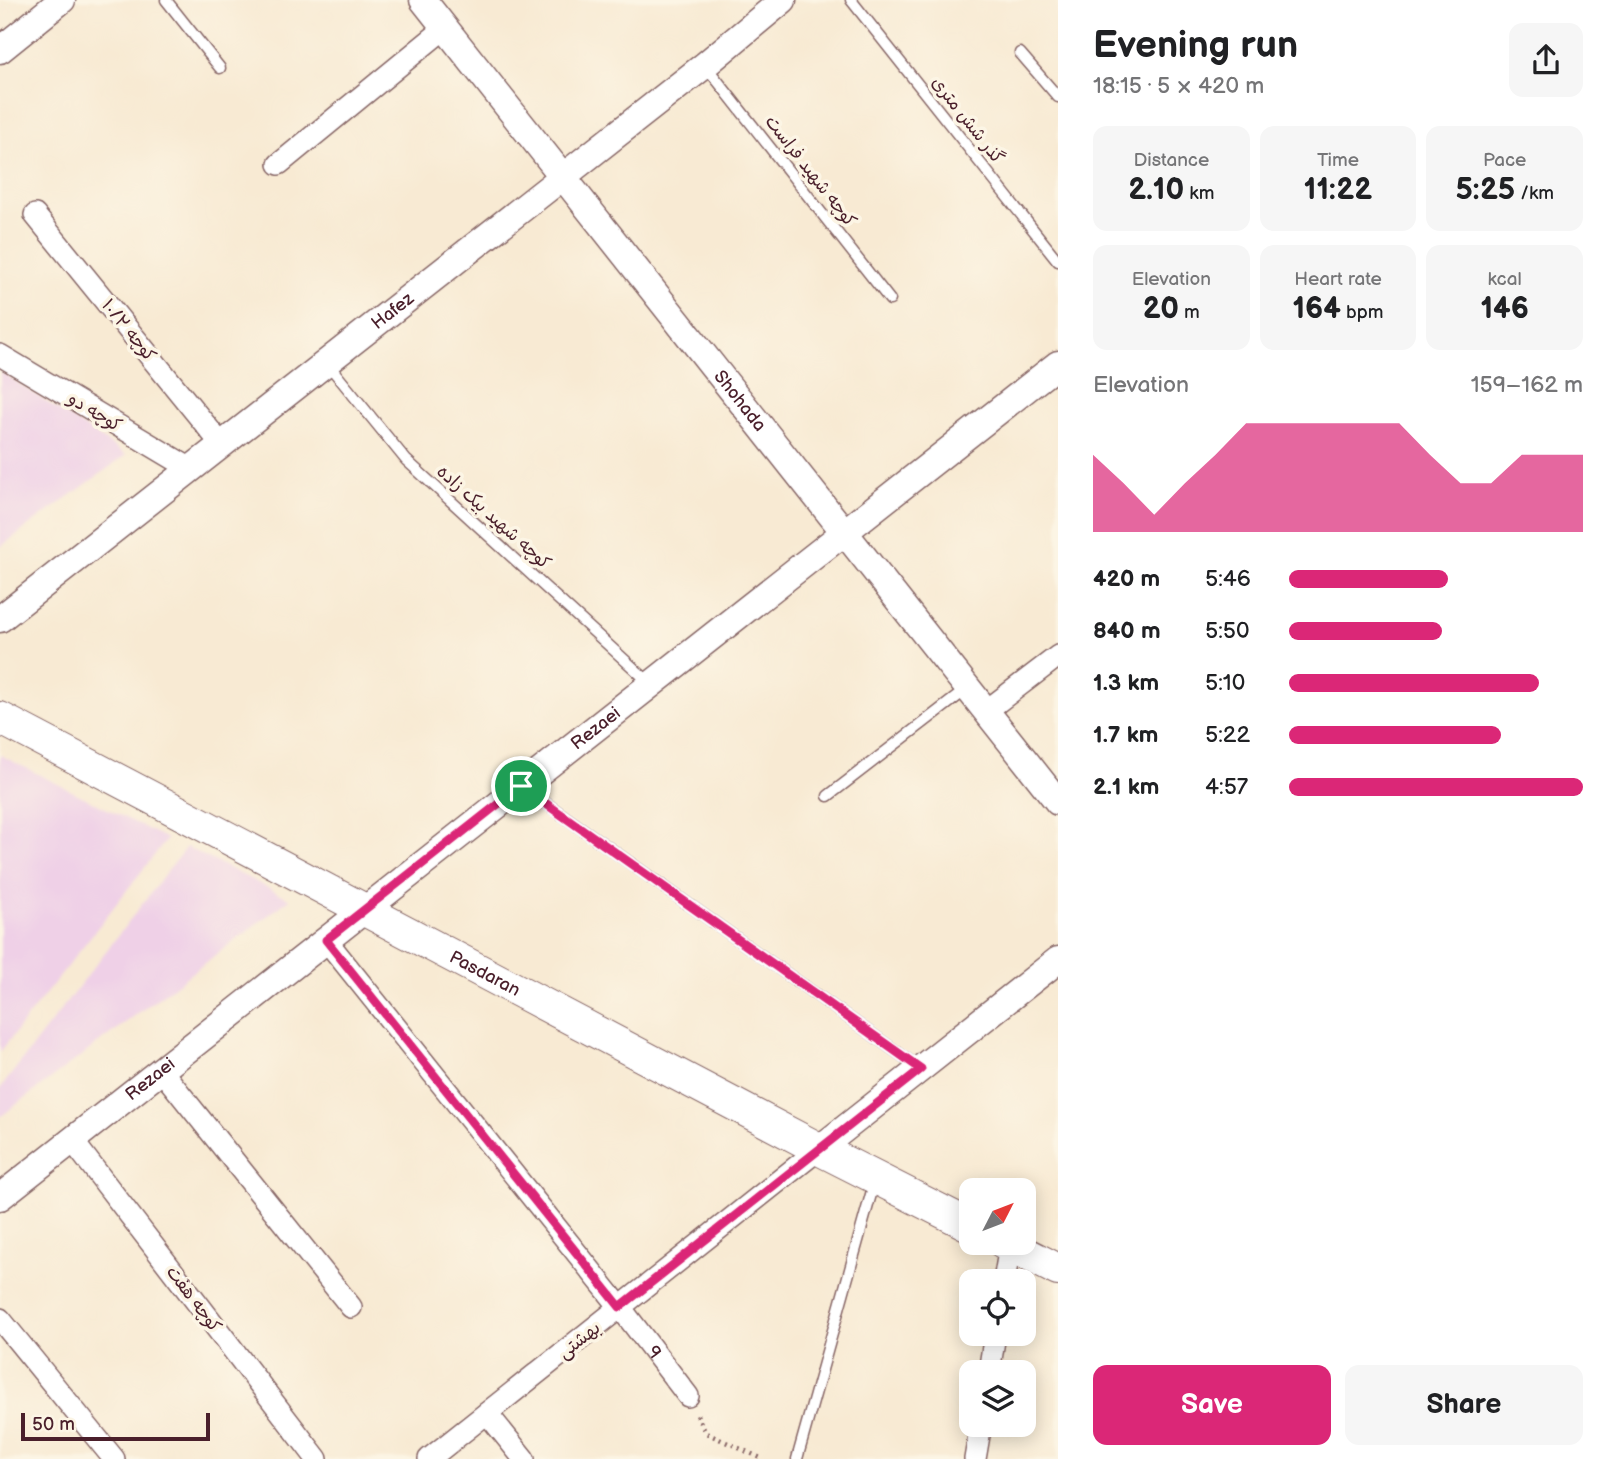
<!DOCTYPE html>
<html lang="en">
<head>
<meta charset="utf-8">
<style>
  :root { --surface:#fff; --page:#f6f6f6; --text:#202124; --muted:#757577; --accent:#db2777 }
  body { margin:0; font-family:"Balsamiq Sans","Playpen Sans Arabic",sans-serif; background:var(--page); color:var(--text); height:100vh; display:flex; flex-direction:column; font-size:26px; white-space:nowrap }
  * { box-sizing:border-box; margin:0 }
  p { font-size:23px; color:var(--muted) }
  .icon { flex:none; width:38px; height:38px; fill:none; stroke:currentColor; stroke-width:2; stroke-linecap:round; stroke-linejoin:round }
  .map { position:relative; flex:1; overflow:hidden }
  .drawer { display:flex; flex-direction:column; background:var(--surface); width:560px }
  .drawer>* { flex:none }
  .needle { width:46px; rotate:48deg }
  .controls { position:absolute; left:959px; top:1178px; display:grid; gap:14px }
  .controls a { display:grid; place-items:center; width:77px; height:77px; border-radius:14px; background:var(--surface); box-shadow:0 4px 18px #0003; font-size:35px }
  .scale { position:absolute; left:21px; bottom:18px; width:189px; box-sizing:border-box; padding-left:7px; border:4px solid #4a1f2b; border-top:0; font-size:19px; line-height:24px; white-space:nowrap; color:#4a1f2b; -webkit-text-stroke:5px #fcf5e5; paint-order:stroke }
  .pin { position:absolute; display:grid; place-items:center; width:60px; height:60px; color:#fff; margin:-30px; border:4px solid #fff; border-radius:50%; box-shadow:0 2px 7px #0007 }
  .round { display:grid; place-items:center; flex:none; width:74px; height:74px; border-radius:14px; background:var(--page) }
  .head { display:flex; align-items:center; justify-content:space-between; height:119px; padding:0 35px }
  h1 { font-size:38px; font-weight:700; line-height:52px }
  .metrics { display:grid; grid-template-columns:repeat(3,1fr); gap:10px; height:119px; padding:7px 35px }
  .metrics div { display:grid; align-content:center; border-radius:14px; background:var(--page); text-align:center }
  .metrics b { font-size:30px; font-weight:700 }
  .metrics small { font-size:19px; font-weight:400 }
  .metrics p { font-size:19px }
  .chart { height:196px; padding:14px 35px }
  .chart p { display:flex; justify-content:space-between }
  .chart svg { width:100%; height:126px; margin-top:7px; fill:var(--accent); opacity:.7 }
  .cta { display:flex; gap:14px; margin-top:auto; padding:14px 35px }
  .cta a { flex:1; height:80px; border-radius:14px; background:var(--accent); color:#fff; font-size:28px; font-weight:700; line-height:80px; text-align:center }
  .cta a+a { background:var(--page); color:var(--text) }
  ul { padding:0 35px; list-style:none; font-size:23px }
  li { display:grid; grid-template-columns:112px 84px 1fr; align-items:center; height:52px }
  li i { height:18px; border-radius:9px; background:var(--accent) }
  main { display:flex; flex:1; min-height:0 }
  .map>svg:first-child { display:block }
  .built { fill:#efd0e7 }
  .lines { fill:none; stroke-linecap:round; stroke-linejoin:round }
  .service-casing { stroke:#876666; stroke-width:13 }
  .minor-casing { stroke:#876666; stroke-width:24 }
  .tertiary-casing { stroke:#876666; stroke-width:29 }
  .secondary-casing { stroke:#876666; stroke-width:34 }
  .path { stroke:#876666; stroke-width:4.5; stroke-dasharray:2 5; stroke-linecap:butt }
  .service { stroke:#fff; stroke-width:10 }
  .minor { stroke:#fff; stroke-width:21 }
  .tertiary { stroke:#fff; stroke-width:26 }
  .secondary { stroke:#fff; stroke-width:32 }
  .route-casing { stroke:#fff; stroke-width:14 }
  .route { stroke:#db2777; stroke-width:9 }
  .labels { text-anchor:middle; stroke-width:7; stroke-linejoin:round; paint-order:stroke }
  .street-label { font-size:18px; fill:#4a1f2b; stroke:#fcf5e5 }
</style>
</head>
<body>
<main>
<div class="map">
<svg width="1058" height="1459" viewBox="0 0 1058 1459">
  <rect width="100%" height="100%" fill="#fcf5e5"/>
  <filter id="ink" filterUnits="userSpaceOnUse"><feTurbulence type="fractalNoise" baseFrequency=".0143" numOctaves="2"/><feDisplacementMap in="SourceGraphic" scale="14" xChannelSelector="R" yChannelSelector="G"/><feConvolveMatrix kernelMatrix="1 2 1 2 8 2 1 2 1" color-interpolation-filters="sRGB"/></filter>
  <filter id="wash" filterUnits="userSpaceOnUse"><feTurbulence type="fractalNoise" baseFrequency=".00686" numOctaves="4" result="noise"/><feDisplacementMap in="SourceGraphic" scale="28" xChannelSelector="R" yChannelSelector="G"/><feGaussianBlur stdDeviation="1.57" result="paint"/><feColorMatrix in="noise" values="0 0 0 0 0 0 0 0 0 0 0 0 0 0 0 0 0 1.4 0 .05"/><feComposite in="paint" operator="in"/></filter>
  <g filter="url(#wash)">
    <rect width="100%" height="100%" fill="#f8ead3"/>
    <g class="built">
      <polygon points="0,371 126,455 0,547"/>
      <polygon points="0,755 167,839 0,1052"/>
      <polygon points="186,847 290,899 0,1117 0,1089"/>
    </g>
  </g>
  <g filter="url(#ink)">
    <g class="lines">
      <defs>
        <g id="service">
          <polyline points="166,0 220,68"/>
          <polyline points="851,0 1058,261"/>
          <polyline points="1020,53 1058,97"/>
          <polyline points="705,65 890,300"/>
          <polyline points="327,363 406,460 651,684"/>
          <polyline points="523,787 921,1069"/>
          <polyline points="828,796 967,689"/>
          <polyline points="797,1459 875,1180"/>
        </g>
        <g id="minor">
          <polyline points="279,164 445,28"/>
          <polyline points="35,215 222,445"/>
          <polyline points="0,355 191,469"/>
          <polyline points="986,711 1058,656"/>
          <path id="s1" d="M326 940 620 1307 688 1396"/>
          <polyline points="161,1070 351,1307"/>
          <polyline points="72,1140 317,1459"/>
          <polyline points="1004,1281 1010,1246"/>
          <polyline points="0,1319 114,1459"/>
          <polyline points="989,1372 995,1334"/>
          <polyline points="487,1413 524,1459"/>
          <polyline points="429,1459 819,1149"/>
          <polyline points="975,1459 981,1424"/>
        </g>
        <g id="tertiary">
          <path id="s2" d="M423 0 1058 802"/>
          <polyline points="0,50 62,0"/>
          <path id="s3" d="M0 619 705 65 783 0"/>
          <polyline points="819,1149 1058,960"/>
          <path id="s4" d="M0 1197 1058 364"/>
        </g>
        <g id="secondary">
          <path id="s5" d="M0 718 819 1149 971 1226"/>
          <polyline points="1003,1242 1058,1270"/>
        </g>
      </defs>
      <use href="#service" class="service-casing"/>
      <use href="#minor" class="minor-casing"/>
      <use href="#tertiary" class="tertiary-casing"/>
      <use href="#secondary" class="secondary-casing"/>
      <polyline class="path" points="697,1415 706,1433 763,1459"/>
      <use href="#service" class="service"/>
      <use href="#minor" class="minor"/>
      <use href="#tertiary" class="tertiary"/>
      <use href="#secondary" class="secondary"/>
    </g>
  </g>
  <g class="lines" filter="url(#ink)">
    <defs>
      <polygon id="route" points="521,786 921,1069 620,1307 326,940"/>
    </defs>
    <use href="#route" class="route-casing"/>
    <use href="#route" class="route"/>
  </g>
  <g class="labels">
    <g class="street-label">
      <text transform="translate(968 120) rotate(52)" y="6">گذر شش متری</text>
      <text transform="translate(811 171) rotate(52)" y="6">کوچه شهید فراست</text>
      <text dy="6" stroke="none"><textPath href="#s3" startOffset="499">Hafez</textPath></text>
      <text transform="translate(129 330) rotate(51)" y="6">کوچه ۱۰/۲</text>
      <text dy="6" stroke="none"><textPath href="#s2" startOffset="511">Shohada</textPath></text>
      <text transform="translate(95 412) rotate(31)" y="6">کوچه دو</text>
      <text transform="translate(494 517) rotate(42)" y="6">کوچه شهید بیک زاده</text>
      <text dy="6" stroke="none"><textPath href="#s4" startOffset="758">Rezaei</textPath></text>
      <text dy="6" stroke="none"><textPath href="#s5" startOffset="548">Pasdaran</textPath></text>
      <text dy="6" stroke="none"><textPath href="#s4" startOffset="191">Rezaei</textPath></text>
      <text transform="translate(194 1299) rotate(53)" y="6">کوچه هفت</text>
      <text transform="translate(579 1340) rotate(-38)" y="6">بهشتی</text>
      <text dy="6" stroke="none"><textPath href="#s1" startOffset="527">9</textPath></text>
    </g>
  </g>
</svg>
<div class="controls">
<a><svg class="needle" viewBox="-14 -14 28 28"><path d="M0-13l5 13h-10z" fill="#e53935"/><path d="M0 13l5-13h-10z" fill="#757577"/></svg></a>
<a><svg class="icon" aria-label="locate" viewBox="0 0 24 24"><circle cx="12" cy="12" r="6"/><path d="M12 2v4M12 18v4M2 12h4M18 12h4"/></svg></a>
<a><svg class="icon" aria-label="layers" viewBox="0 0 24 24"><path d="M12 4l9 5-9 5-9-5zM3 14l9 5 9-5"/></svg></a>
</div>
<div class="scale">50 m</div>
<div class="pin" style="left:521px;top:786px;background:#1e9e55"><svg class="icon" aria-label="arrive" viewBox="0 0 24 24"><path d="M6 21V4h12l-3 4 3 4H6"/></svg></div>
</div>
<section class="drawer">
<div class="head"><div><h1>Evening run</h1><p>18:15 · 5 × 420 m</p></div><a class="round"><svg class="icon" aria-label="share" viewBox="0 0 24 24"><path d="M12 15V3M7 8l5-5 5 5M5 13v7h14v-7"/></svg></a></div>
<div class="metrics">
<div><p>Distance</p><b>2.10<small> km</small></b></div>
<div><p>Time</p><b>11:22</b></div>
<div><p>Pace</p><b>5:25<small> /km</small></b></div>
</div>
<div class="metrics">
<div><p>Elevation</p><b>20<small> m</small></b></div>
<div><p>Heart rate</p><b>164<small> bpm</small></b></div>
<div><p>kcal</p><b>146</b></div>
</div>
<div class="chart"><p><span>Elevation</span>159–162 m</p>
<svg viewBox="0 0 160 44" preserveAspectRatio="none"><path d="M0 44V17L10 27L20 38L30 27L40 17L50 6L60 6L70 6L80 6L90 6L100 6L110 17L120 27L130 27L140 17L150 17L160 17V44z"/></svg>
</div>
<ul>
<li><b>420 m</b>5:46<i style="width:54%"></i></li>
<li><b>840 m</b>5:50<i style="width:52%"></i></li>
<li><b>1.3 km</b>5:10<i style="width:85%"></i></li>
<li><b>1.7 km</b>5:22<i style="width:72%"></i></li>
<li><b>2.1 km</b>4:57<i style="width:100%"></i></li>
</ul>
<div class="cta"><a>Save</a><a>Share</a></div>
</section>
</main>
</body>
</html>
